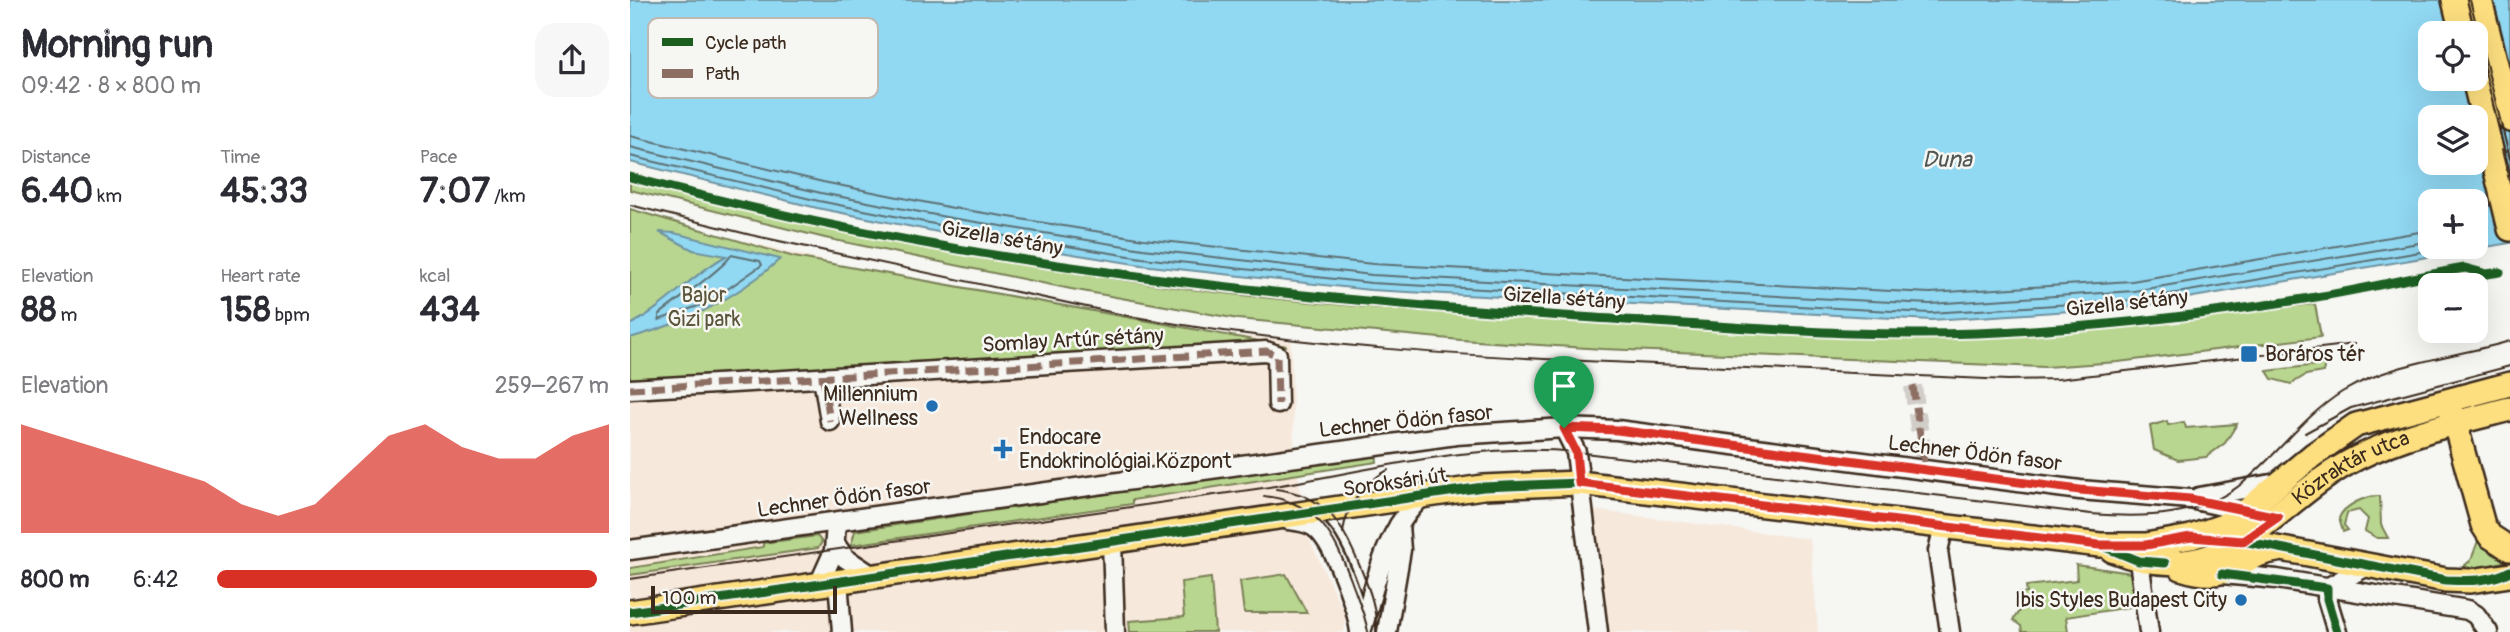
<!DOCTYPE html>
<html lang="en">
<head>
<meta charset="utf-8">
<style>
  :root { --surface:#fff; --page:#f7f7f7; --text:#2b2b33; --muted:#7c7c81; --accent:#d93025 }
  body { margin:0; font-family:Pangolin,sans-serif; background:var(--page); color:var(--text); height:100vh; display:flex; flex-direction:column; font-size:26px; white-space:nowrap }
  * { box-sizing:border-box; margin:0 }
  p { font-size:23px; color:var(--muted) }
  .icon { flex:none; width:38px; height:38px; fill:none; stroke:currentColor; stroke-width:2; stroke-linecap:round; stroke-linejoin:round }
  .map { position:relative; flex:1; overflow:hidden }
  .side { display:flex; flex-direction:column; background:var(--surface); width:630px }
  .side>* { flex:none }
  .controls { position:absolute; left:1788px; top:21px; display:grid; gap:14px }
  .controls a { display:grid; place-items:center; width:70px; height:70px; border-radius:14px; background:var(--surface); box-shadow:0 7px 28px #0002; font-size:35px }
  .scale { position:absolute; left:21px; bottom:18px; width:186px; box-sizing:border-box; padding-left:7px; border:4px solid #3b2a1e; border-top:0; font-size:19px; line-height:24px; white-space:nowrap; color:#3b2a1e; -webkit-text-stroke:5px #f6f6f2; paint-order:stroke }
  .pin { position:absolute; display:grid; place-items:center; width:60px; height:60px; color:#fff; margin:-72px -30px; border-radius:50% 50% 50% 0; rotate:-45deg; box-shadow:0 0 7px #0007 }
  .pin .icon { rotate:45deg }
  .round { display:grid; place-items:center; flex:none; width:74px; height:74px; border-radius:21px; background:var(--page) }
  .summary { display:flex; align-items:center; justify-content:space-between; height:119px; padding:0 21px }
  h1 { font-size:38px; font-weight:700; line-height:52px }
  .figures { display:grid; grid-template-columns:repeat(3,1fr); gap:10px; height:119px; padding:7px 21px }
  .figures div { display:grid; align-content:center }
  .figures b { font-size:35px; font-weight:700 }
  .figures small { font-size:19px; font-weight:400 }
  .figures p { font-size:19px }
  .chart { height:196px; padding:14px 21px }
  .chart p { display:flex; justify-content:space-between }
  .chart svg { width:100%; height:126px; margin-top:7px; fill:var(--accent); opacity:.7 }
  ul { padding:0 21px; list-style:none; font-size:23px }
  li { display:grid; grid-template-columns:112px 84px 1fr; align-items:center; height:52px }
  li i { height:18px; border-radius:9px; background:var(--accent) }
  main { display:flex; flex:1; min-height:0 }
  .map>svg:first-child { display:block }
  .built { fill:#f7e8dc }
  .green { fill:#b8d68f; stroke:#7a8056; stroke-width:2 }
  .water { fill:#91d8f3; stroke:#6f929e; stroke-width:2; fill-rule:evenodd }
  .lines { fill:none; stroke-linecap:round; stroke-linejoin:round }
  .shore { stroke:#5d7073; stroke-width:2 }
  .minor-tunnel { stroke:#d1cdc8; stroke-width:18; stroke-dasharray:18 9; stroke-linecap:butt }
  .minor-casing { stroke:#3b2a1e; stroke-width:23 }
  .major-casing { stroke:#3b2a1e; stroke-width:28 }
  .minor { stroke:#f6f6f2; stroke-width:18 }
  .major { stroke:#fddf80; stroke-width:23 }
  .tram { stroke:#3b2a1e; stroke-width:2 }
  .quiet { stroke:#8d6e63; stroke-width:7; stroke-dasharray:14 7; stroke-linecap:butt }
  .cycleway-casing { stroke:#f6f6f2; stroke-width:13 }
  .cycleway { stroke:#1b5e20; stroke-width:9 }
  .route-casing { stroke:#fff; stroke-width:14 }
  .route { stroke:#d93025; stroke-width:9 }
  .poi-dot { fill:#1f6fb2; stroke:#f6f6f2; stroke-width:2.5 }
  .labels { text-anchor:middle; stroke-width:5; stroke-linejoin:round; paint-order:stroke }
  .street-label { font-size:21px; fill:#3b2a1e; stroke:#f6f6f2 }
  .park-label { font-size:21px; fill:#5a553a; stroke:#f6f6f2 }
  .poi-label { font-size:21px; fill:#3b2a1e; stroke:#f6f6f2; text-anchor:start }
  .water-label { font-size:23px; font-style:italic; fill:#505653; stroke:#f6f6f2 }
  .key { fill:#f6f6f2; stroke:#beb9b2; stroke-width:2 }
  .key-label { font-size:19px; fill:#3b2a1e }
</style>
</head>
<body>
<main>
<section class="side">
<div class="summary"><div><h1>Morning run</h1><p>09:42 · 8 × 800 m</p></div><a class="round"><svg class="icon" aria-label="share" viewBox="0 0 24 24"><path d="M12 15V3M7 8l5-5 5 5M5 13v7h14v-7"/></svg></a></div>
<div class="figures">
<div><p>Distance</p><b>6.40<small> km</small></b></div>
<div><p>Time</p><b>45:33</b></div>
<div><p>Pace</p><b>7:07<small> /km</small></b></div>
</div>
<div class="figures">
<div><p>Elevation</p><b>88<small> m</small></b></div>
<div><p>Heart rate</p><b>158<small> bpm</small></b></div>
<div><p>kcal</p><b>434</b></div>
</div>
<div class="chart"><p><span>Elevation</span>259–267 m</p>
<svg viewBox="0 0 160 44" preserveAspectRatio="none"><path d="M0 44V6L10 10L20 14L30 18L40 22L50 26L60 34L70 38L80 34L90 22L100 10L110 6L120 14L130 18L140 18L150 10L160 6V44z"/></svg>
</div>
<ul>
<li><b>800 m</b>6:42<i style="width:97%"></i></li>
</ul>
</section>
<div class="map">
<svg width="1880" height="632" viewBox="0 0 1880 632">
  <rect width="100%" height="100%" fill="#f6f6f2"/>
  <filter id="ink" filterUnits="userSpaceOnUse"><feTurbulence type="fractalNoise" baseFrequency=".0143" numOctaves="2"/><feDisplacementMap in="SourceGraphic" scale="14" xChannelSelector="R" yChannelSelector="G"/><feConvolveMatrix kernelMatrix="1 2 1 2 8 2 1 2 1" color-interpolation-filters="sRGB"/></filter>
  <g filter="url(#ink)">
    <g class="built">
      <polygon points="0,213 240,272 538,328 661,341 664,445 676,532 716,617 714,632 0,632"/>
      <polygon points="963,510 1180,539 1188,632 978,632"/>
    </g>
    <g class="green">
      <path d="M0 180C178 228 362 263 544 287 700 307 856 316 1013 324 1146 331 1280 345 1414 334 1504 327 1595 313 1685 304L1691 337 1488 362 1415 367 973 349 831 340 608 319 441 289 195 238 0 190Z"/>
      <polygon points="0,209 164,257 657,346 0,385"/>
      <polygon points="1695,364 1693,372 1676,375 1661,384 1642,379 1637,371"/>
      <polygon points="1537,421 1538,425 1554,422 1556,428 1607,424 1595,443 1576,457 1548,460 1524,450 1520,426"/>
      <polygon points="746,454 747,462 502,500 502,504 221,545 225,531"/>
      <path d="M1750 496 1751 525 1758 538H1747L1735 531 1738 519 1729 510 1717 513 1714 525 1718 530 1713 532 1709 518C1714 505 1737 495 1750 496Z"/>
      <polygon points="187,536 192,542 188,548 0,575 0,568 133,547 133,543"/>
      <polygon points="1849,538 1880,560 1850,568 1833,567 1841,560"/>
      <polygon points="1446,565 1501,573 1506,606 1436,617 1438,632 1392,632 1391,626 1383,620 1389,611 1387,594 1397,593 1396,586 1447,580"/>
      <polygon points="656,574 677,613 614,613 610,581"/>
      <polygon points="581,578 585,632 500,632 499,621 554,617 551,582"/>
    </g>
    <g class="water">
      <path d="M0 0H1880V243L1505 307 1301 320 740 290 511 265 318 234 187 208 0 162ZM1801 33H1846V79H1801ZM1801 117H1846V163H1801ZM1801 201H1846V247H1801Z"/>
      <path d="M29 232 44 233 150 259C106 299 57 322 0 338V325C35 307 61 275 96 256L63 250Z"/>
    </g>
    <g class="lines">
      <g class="shore">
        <polyline points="0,136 193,182 323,208 514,239 743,264 1300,293 1502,281 1801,230"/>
        <polyline points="0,147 191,193 321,218 513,249 742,275 1300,304 1504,291 1801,241"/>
        <polyline points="0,156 189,201 319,227 512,258 741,283 1300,313 1505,300 1820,247"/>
        <path d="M101 255 130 261 132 265 79 302 29 320V315C43 303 97 266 101 255Z"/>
      </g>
      <polyline class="minor-tunnel" points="1283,386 1295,470"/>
      <defs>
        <g id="minor">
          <polyline points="193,378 200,421"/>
          <path d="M0 389C212 376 424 365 636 351L647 355 648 404"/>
          <polyline points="934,428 946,452 968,632"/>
          <polyline points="1569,497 1652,482"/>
          <path d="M658 520C667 521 677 522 684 527 704 540 727 608 730 632"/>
          <polyline points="1314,526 1308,551 1320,632"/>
          <polyline points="482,542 485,632"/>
          <polyline points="206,545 215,558 241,575"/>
          <polyline points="0,550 826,435 934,428 987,430 1450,490 1560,499 1624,513"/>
          <polyline points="1509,561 1519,632"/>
          <polyline points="1592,574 1647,579 1838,610 1846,615 1858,632"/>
          <polyline points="208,580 212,632"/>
          <polyline points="190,582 204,551 206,524"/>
          <polyline points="1697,588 1737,566"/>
          <polyline points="1697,588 1697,599 1707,632"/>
          <path d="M732 629C746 582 755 529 794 495"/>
          <polyline points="757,632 771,550 769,525"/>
        </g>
        <g id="major">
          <polyline points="1824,0 1832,33"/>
          <polyline points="1850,0 1880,120"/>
          <polyline points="1844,79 1880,229"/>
          <polyline points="1821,409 1853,525 1860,536 1880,549"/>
          <polyline points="1604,540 1816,580 1840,581 1880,575"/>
          <path id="s1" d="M1482 550C1600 597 1638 503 1727 458 1775 434 1829 422 1880 409"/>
          <path d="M1551 568C1603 585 1604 556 1647 550"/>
          <polyline points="0,612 853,487 949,483 1470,545 1516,545 1561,537 1593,526 1615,512 1683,455 1726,425 1880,384"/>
        </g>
      </defs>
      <use href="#minor" class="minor-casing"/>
      <use href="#major" class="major-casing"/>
      <use href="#minor" class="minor"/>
      <use href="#major" class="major"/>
      <g class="tram">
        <polyline points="1840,0 1880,159"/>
        <polyline points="1872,150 1880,184"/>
        <path d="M0 205 121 235 494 315C678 349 867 358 1054 365 1162 370 1270 376 1378 380L1428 379 1725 344"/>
        <polyline points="1675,433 1721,408 1880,366"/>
        <path d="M646 489C698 495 713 526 731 569 740 591 747 609 746 632"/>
        <path d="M634 496C688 502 704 535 721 580 727 597 735 614 738 632"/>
        <path d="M713 533C716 505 734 483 758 470"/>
        <path d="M0 579C211 550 422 520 633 488 737 472 841 441 946 452L1461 514C1514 518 1570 518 1614 482 1648 454 1674 416 1712 392 1762 362 1825 357 1880 341"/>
      </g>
      <g class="quiet">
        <polyline points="193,378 200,421"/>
        <polyline points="1283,386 1295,470"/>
        <path d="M0 389C212 376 424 365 636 351L647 355 648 404"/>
      </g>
      <defs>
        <g id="cycleway">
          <path d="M0 177C316 263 640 298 965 318 1110 327 1257 341 1402 330 1495 324 1588 313 1680 298 1732 290 1783 277 1835 268L1857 274 1870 272"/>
          <path d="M1613 541 1816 580C1838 581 1860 582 1880 571"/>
          <polyline points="1592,574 1697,588 1697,599 1707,632"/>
          <polyline points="0,612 853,487 949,483 1414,538 1470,545 1509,561 1535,563"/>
        </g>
      </defs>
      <use href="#cycleway" class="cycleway-casing"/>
      <use href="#cycleway" class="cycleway"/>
    </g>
  </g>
  <g class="lines" filter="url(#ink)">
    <defs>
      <polygon id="route" points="934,428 987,430 1450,490 1560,499 1648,517 1613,541 1561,537 1516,545 1469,545 949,483 946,452"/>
    </defs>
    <use href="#route" class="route-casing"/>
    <use href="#route" class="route"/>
  </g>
  <g class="poi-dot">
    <rect x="1610" y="345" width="18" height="18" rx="3.5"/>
    <circle cx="302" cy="406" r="7"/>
    <path d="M369.5 438.5h7v7h7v7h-7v7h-7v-7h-7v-7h7z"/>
    <circle cx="1611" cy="600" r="7"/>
  </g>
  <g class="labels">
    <g class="street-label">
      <text transform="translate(372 238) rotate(10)" y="7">Gizella sétány</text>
      <text transform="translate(934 298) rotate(4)" y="7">Gizella sétány</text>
      <text transform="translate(1497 303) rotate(-6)" y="7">Gizella sétány</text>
      <text transform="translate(443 340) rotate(-3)" y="7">Somlay Artúr sétány</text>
      <text transform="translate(776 421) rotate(-6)" y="7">Lechner Ödön fasor</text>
      <text transform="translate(1345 453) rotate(7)" y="7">Lechner Ödön fasor</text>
      <text dy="7" stroke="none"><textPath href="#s1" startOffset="268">Közraktár utca</textPath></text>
      <text transform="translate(765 482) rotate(-8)" y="7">Soroksári út</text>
      <text transform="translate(214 498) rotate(-8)" y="7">Lechner Ödön fasor</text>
    </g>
    <g class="park-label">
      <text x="74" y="302">Bajor<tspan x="74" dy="24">Gizi park</tspan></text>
    </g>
    <g class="poi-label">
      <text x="1635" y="361">Boráros tér</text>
      <text x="288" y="401" text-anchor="end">Millennium<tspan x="288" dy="24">Wellness</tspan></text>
      <text x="389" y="444">Endocare<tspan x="389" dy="24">Endokrinológiai Központ</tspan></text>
      <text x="1597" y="607" text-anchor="end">Ibis Styles Budapest City</text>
    </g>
    <g class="water-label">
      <text x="1317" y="167">Duna</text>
    </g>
  </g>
  <rect x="18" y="18" width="230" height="80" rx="10" class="key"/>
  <rect x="32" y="38" width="31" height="8" fill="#1b5e20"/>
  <rect x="32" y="69" width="31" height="9" fill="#8d6e63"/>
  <g class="key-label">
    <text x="75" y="49">Cycle path</text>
    <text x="75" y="80">Path</text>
  </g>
</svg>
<div class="controls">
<a><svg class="icon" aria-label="locate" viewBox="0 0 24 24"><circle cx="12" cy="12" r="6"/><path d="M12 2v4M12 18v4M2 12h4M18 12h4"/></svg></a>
<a><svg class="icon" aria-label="layers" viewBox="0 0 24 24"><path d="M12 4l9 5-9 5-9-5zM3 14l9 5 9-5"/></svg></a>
<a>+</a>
<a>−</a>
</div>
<div class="scale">100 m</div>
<div class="pin" style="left:934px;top:428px;background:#1e9e55"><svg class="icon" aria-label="arrive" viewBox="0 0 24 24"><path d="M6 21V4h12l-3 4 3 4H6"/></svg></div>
</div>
</main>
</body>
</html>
